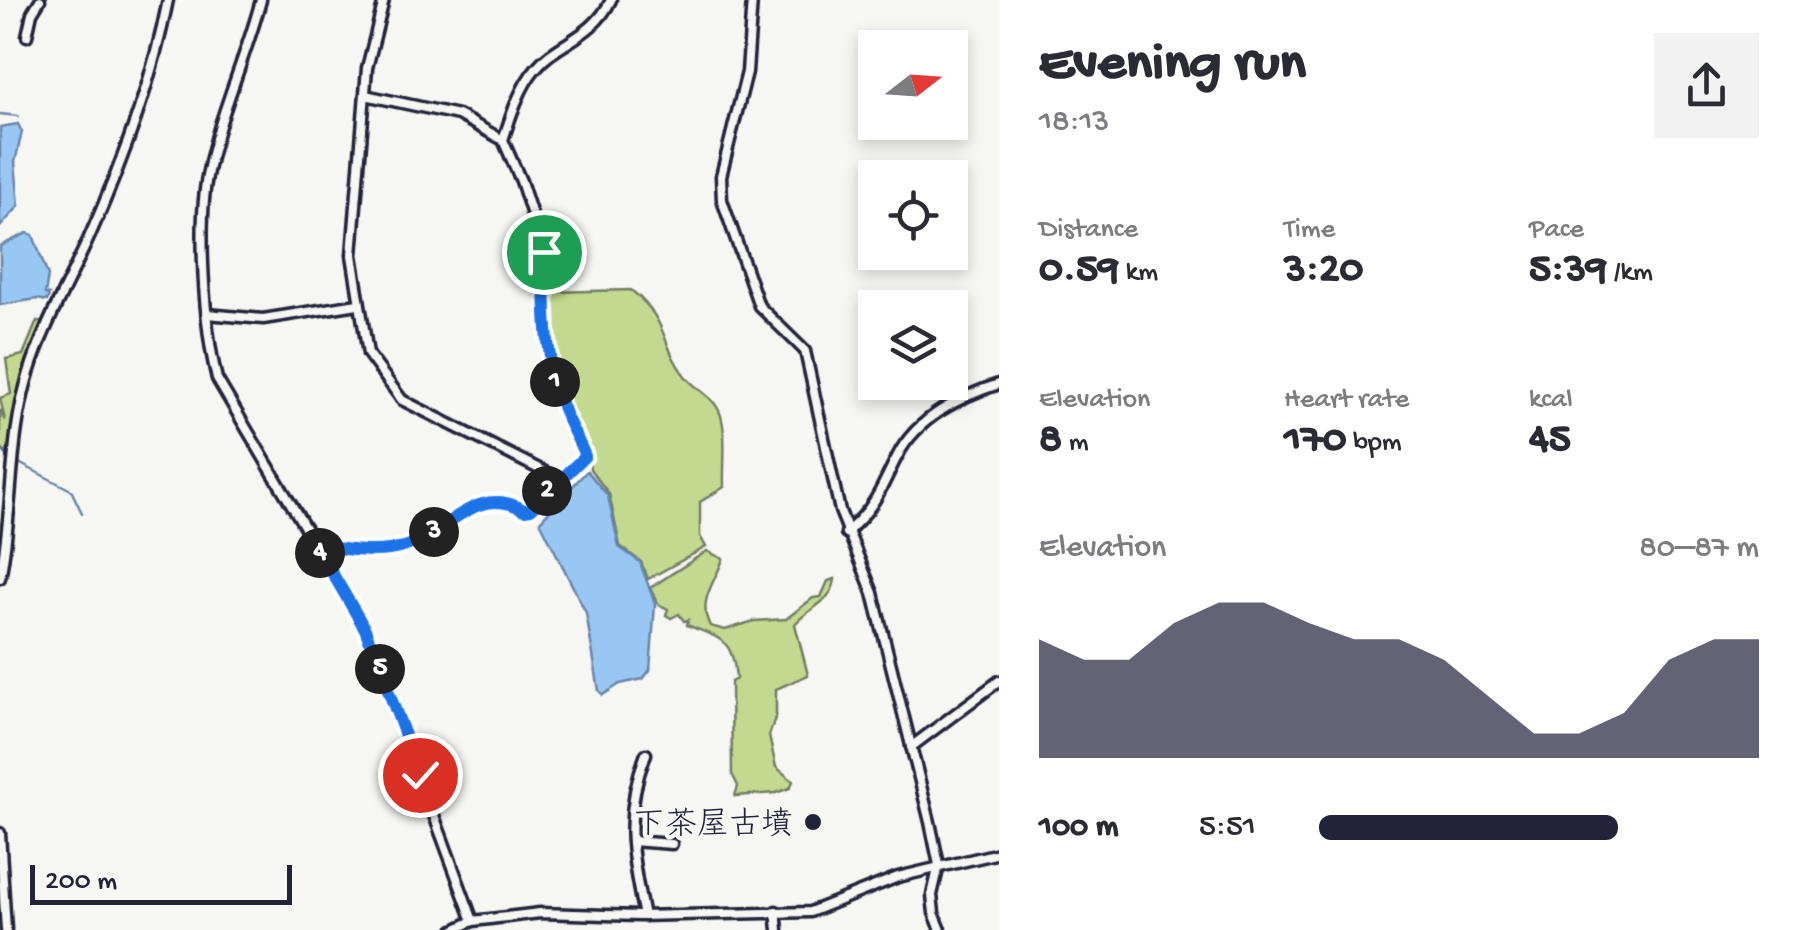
<!DOCTYPE html>
<html lang="en">
<head>
<meta charset="utf-8">
<style>
  :root { --surface:#fff; --page:#f2f2f3; --text:#2b2b33; --muted:#7c7c81; --accent:#22223b }
  body { margin:0; font-family:"Gochi Hand","Klee One",sans-serif; background:var(--page); color:var(--text); height:100vh; display:flex; flex-direction:column; font-size:38px; white-space:nowrap }
  * { box-sizing:border-box; margin:0 }
  p { font-size:32px; color:var(--muted) }
  .icon { flex:none; width:55px; height:55px; fill:none; stroke:currentColor; stroke-width:2; stroke-linecap:round; stroke-linejoin:round }
  .map { position:relative; flex:1; overflow:hidden }
  .side { display:flex; flex-direction:column; background:var(--surface); width:800px }
  .side>* { flex:none }
  .needle { width:65px; rotate:73deg }
  .tools { position:absolute; left:858px; top:30px; display:grid; gap:20px }
  .tools a { display:grid; place-items:center; width:110px; height:110px; border-radius:0px; background:var(--surface); box-shadow:0 5px 15px #0003; font-size:50px }
  .scale { position:absolute; left:30px; bottom:25px; width:262px; box-sizing:border-box; padding-left:10px; border:5px solid #22223b; border-top:0; font-size:28px; line-height:35px; white-space:nowrap; color:#22223b; -webkit-text-stroke:8px #f6f6f2; paint-order:stroke }
  .pin { position:absolute; display:grid; place-items:center; width:85px; height:85px; color:#fff; margin:-42px; border:5px solid #fff; border-radius:50%; box-shadow:0 2px 10px #0007 }
  .km { position:absolute; width:50px; height:50px; margin:-25px; border-radius:50%; background:#222; color:#fff; font-size:28px; line-height:50px; text-align:center }
  .round { display:grid; place-items:center; flex:none; width:105px; height:105px; border-radius:0px; background:var(--page) }
  .head { display:flex; align-items:center; justify-content:space-between; height:170px; padding:0 40px }
  h1 { font-size:55px; font-weight:700; line-height:75px }
  .metrics { display:grid; grid-template-columns:repeat(3,1fr); gap:15px; height:170px; padding:10px 40px }
  .metrics div { display:grid; align-content:center }
  .metrics b { font-size:42px; font-weight:700 }
  .metrics small { font-size:28px; font-weight:400 }
  .metrics p { font-size:28px }
  .chart { height:280px; padding:20px 40px }
  .chart p { display:flex; justify-content:space-between }
  .chart svg { width:100%; height:180px; margin-top:10px; fill:var(--accent); opacity:.7 }
  ul { padding:0 40px; list-style:none; font-size:32px }
  li { display:grid; grid-template-columns:160px 120px 1fr; align-items:center; height:75px }
  li i { height:25px; border-radius:12px; background:var(--accent) }
  main { display:flex; flex:1; min-height:0 }
  .map>svg:first-child { display:block }
  .green { fill:#c3d98f; stroke:#727e65; stroke-width:2.5 }
  .water { fill:#99c7f3; stroke:#6985a9; stroke-width:2.5 }
  .lines { fill:none; stroke-linecap:round; stroke-linejoin:round }
  .stream { stroke:#6985a9; stroke-width:2.5 }
  .street-casing { stroke:#22223b; stroke-width:15 }
  .street { stroke:#f6f6f2; stroke-width:8 }
  .route-casing { stroke:#fff; stroke-width:20 }
  .route { stroke:#1a73e8; stroke-width:12 }
  .poi-dot { fill:#22223b; stroke:#f6f6f2; stroke-width:4 }
  .labels { text-anchor:middle; stroke-width:9; stroke-linejoin:round; paint-order:stroke }
  .poi-label { font-size:32px; fill:#22223b; stroke:#f6f6f2; text-anchor:end }
</style>
</head>
<body>
<main>
<div class="map">
<svg width="999" height="930" viewBox="0 0 999 930">
  <rect width="100%" height="100%" fill="#f6f6f2"/>
  <filter id="ink" filterUnits="userSpaceOnUse"><feTurbulence type="fractalNoise" baseFrequency=".01" numOctaves="2"/><feDisplacementMap in="SourceGraphic" scale="20" xChannelSelector="R" yChannelSelector="G"/><feConvolveMatrix kernelMatrix="1 2 1 2 8 2 1 2 1" color-interpolation-filters="sRGB"/></filter>
  <g filter="url(#ink)">
    <g class="green">
      <path d="M631 290C669 320 660 344 685 376 696 390 716 397 721 416 727 437 723 466 724 487L700 502V536L706 547 648 579 641 562 620 546 609 494 590 469 589 455 564 406 556 367 550 292Z"/>
      <polygon points="37,321 46,325 21,387 10,456 0,448 0,410 5,421 0,398 11,394 6,359 23,355"/>
      <path d="M707 551 723 559C715 583 697 600 710 626L725 630 754 621 786 619 813 598 821 597 828 581 835 579C833 602 808 608 795 624L808 675 776 689V715L769 736 776 767 793 781 790 788 776 793 735 796 738 786 732 774 731 682 736 679C733 638 721 639 687 625L688 620 684 621 679 614 671 618 666 615 668 609 658 604 650 588Z"/>
    </g>
    <g class="water">
      <polygon points="18,124 22,132 15,162 19,206 0,227 0,127"/>
      <polygon points="27,233 33,235 48,276 45,294 49,295 47,301 37,299 0,305 0,246"/>
      <polygon points="587,471 608,496 619,547 640,562 655,604 650,670 643,679 620,684 603,695 599,691 586,613 540,521"/>
    </g>
    <g class="lines">
      <g class="stream">
        <polyline points="0,25 0,29"/>
        <polyline points="0,114 18,116"/>
        <polyline points="0,449 9,457"/>
        <polyline points="15,461 71,490 82,513"/>
      </g>
      <defs>
        <g id="street">
          <path d="M261 0C246 57 220 113 208 171 197 224 204 327 217 379L365 629 473 921"/>
          <polyline points="384,0 367,68 352,255 368,354 402,400 559,479"/>
          <polyline points="752,0 747,72 721,176 722,200 759,306 805,351 840,511 873,593 930,822 939,865 932,895 934,913 941,930"/>
          <polyline points="27,36 32,13 40,0"/>
          <path d="M503 140C511 116 519 88 536 68 557 42 593 38 611 0"/>
          <polyline points="207,314 263,319 358,304"/>
          <path d="M846 533C878 504 879 491 898 455 917 418 961 396 999 384"/>
          <path d="M316 545C342 549 377 555 403 548 446 535 476 482 524 510L531 509 585 455 562 406 552 369 547 342 544 252 521 181 503 140 458 115 365 95"/>
          <path d="M0 578C14 510 8 440 29 373 43 328 68 283 88 240 122 164 152 82 168 0"/>
          <polyline points="911,747 999,681"/>
          <polyline points="0,833 6,930"/>
          <polyline points="632,841 672,844"/>
          <polyline points="776,911 778,930"/>
          <path d="M644 916C631 856 623 812 646 754"/>
          <polyline points="454,930 473,921 540,913 639,916 810,912 898,877 999,853"/>
        </g>
      </defs>
      <use href="#street" class="street-casing"/>
      <use href="#street" class="street"/>
    </g>
  </g>
  <g class="lines" filter="url(#ink)">
    <defs>
      <path id="route" d="M420 775 365 629 316 545C342 549 377 555 403 547 446 535 476 482 524 510L531 509 585 456C578 438 568 423 562 406 544 356 546 304 544 252"/>
    </defs>
    <use href="#route" class="route-casing"/>
    <use href="#route" class="route"/>
  </g>
  <circle class="poi-dot" cx="813" cy="822" r="10"/>
  <g class="labels">
    <g class="poi-label">
      <text x="793" y="833">下茶屋古墳</text>
    </g>
  </g>
</svg>
<div class="tools">
<a><svg class="needle" viewBox="-14 -14 28 28"><path d="M0-13l5 13h-10z" fill="#e53935"/><path d="M0 13l5-13h-10z" fill="#7c7c81"/></svg></a>
<a><svg class="icon" aria-label="locate" viewBox="0 0 24 24"><circle cx="12" cy="12" r="6"/><path d="M12 2v4M12 18v4M2 12h4M18 12h4"/></svg></a>
<a><svg class="icon" aria-label="layers" viewBox="0 0 24 24"><path d="M12 4l9 5-9 5-9-5zM3 14l9 5 9-5"/></svg></a>
</div>
<div class="scale">200 m</div>
<div class="pin" style="left:544px;top:252px;background:#1e9e55"><svg class="icon" aria-label="arrive" viewBox="0 0 24 24"><path d="M6 21V4h12l-3 4 3 4H6"/></svg></div>
<div class="pin" style="left:420px;top:775px;background:#d93025"><svg class="icon" aria-label="check" viewBox="0 0 24 24"><path d="M5 12l5 5 9-10"/></svg></div>
<b class="km" style="left:555px;top:382px">1</b>
<b class="km" style="left:547px;top:491px">2</b>
<b class="km" style="left:434px;top:532px">3</b>
<b class="km" style="left:320px;top:553px">4</b>
<b class="km" style="left:380px;top:669px">5</b>
</div>
<section class="side">
<div class="head"><div><h1>Evening run</h1><p>18:13</p></div><a class="round"><svg class="icon" aria-label="share" viewBox="0 0 24 24"><path d="M12 15V3M7 8l5-5 5 5M5 13v7h14v-7"/></svg></a></div>
<div class="metrics">
<div><p>Distance</p><b>0.59<small> km</small></b></div>
<div><p>Time</p><b>3:20</b></div>
<div><p>Pace</p><b>5:39<small> /km</small></b></div>
</div>
<div class="metrics">
<div><p>Elevation</p><b>8<small> m</small></b></div>
<div><p>Heart rate</p><b>170<small> bpm</small></b></div>
<div><p>kcal</p><b>45</b></div>
</div>
<div class="chart"><p><span>Elevation</span>80–87 m</p>
<svg viewBox="0 0 160 44" preserveAspectRatio="none"><path d="M0 44V15L10 20L20 20L30 11L40 6L50 6L60 11L70 15L80 15L90 20L100 29L110 38L120 38L130 33L140 20L150 15L160 15V44z"/></svg>
</div>
<ul>
<li><b>100 m</b>5:51<i style="width:68%"></i></li>
</ul>
</section>
</main>
</body>
</html>
